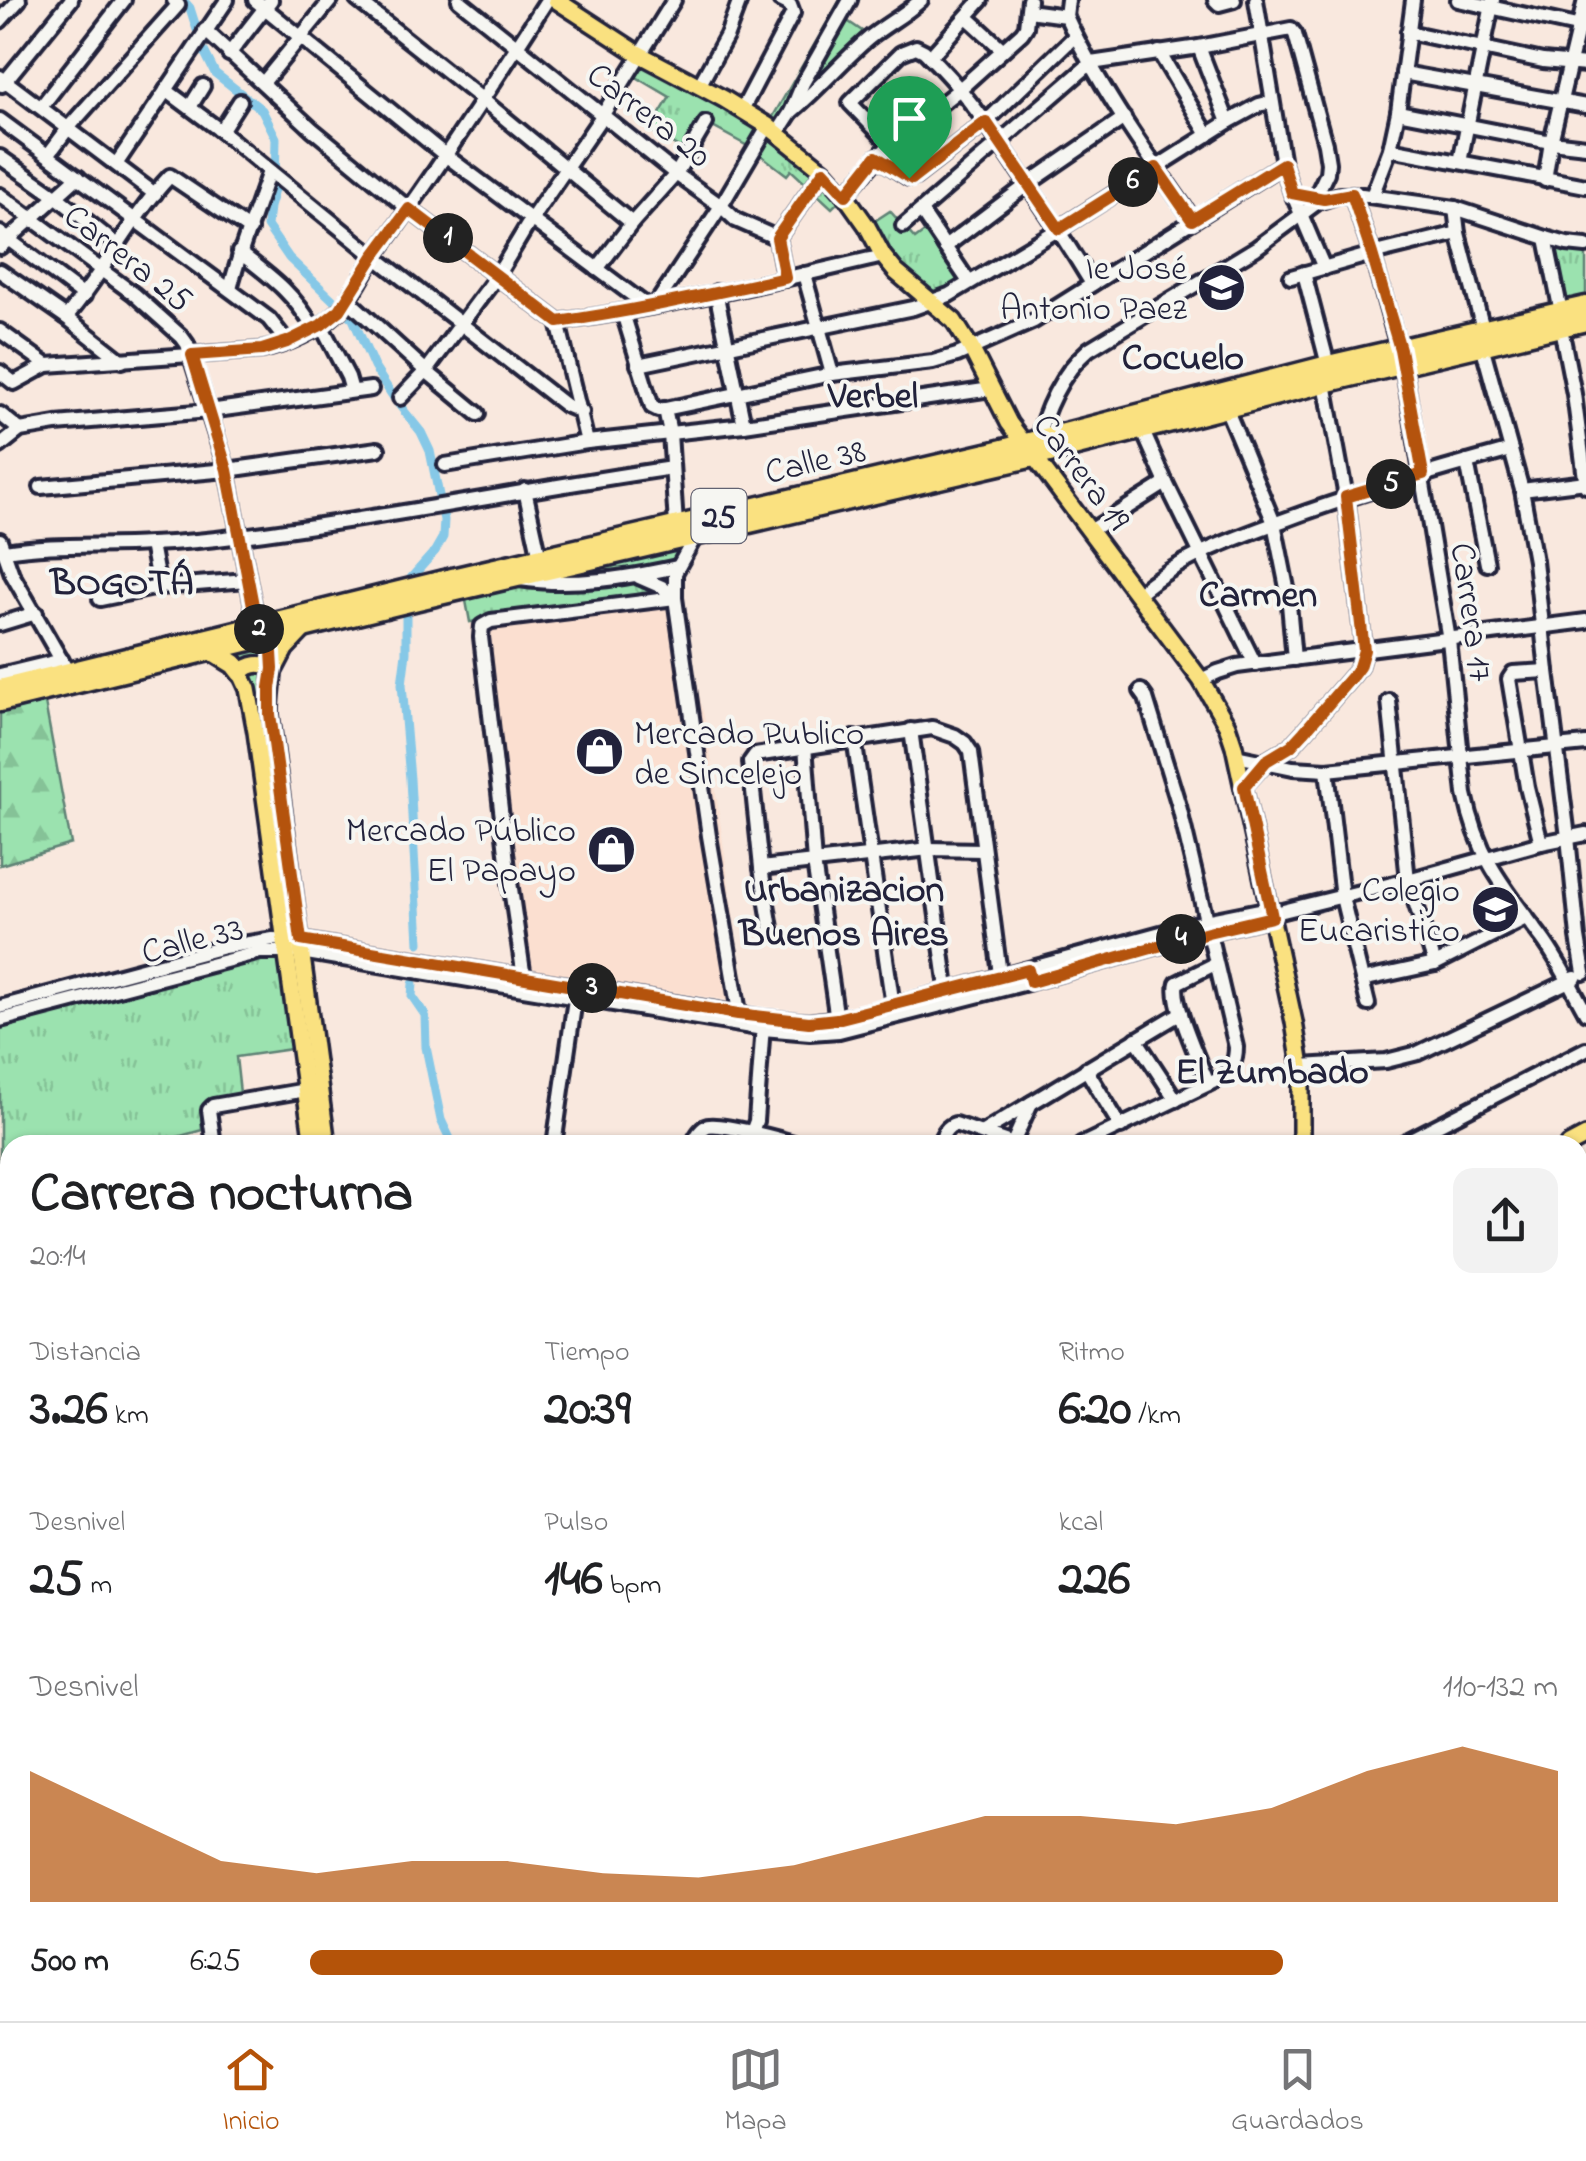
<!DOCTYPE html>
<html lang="es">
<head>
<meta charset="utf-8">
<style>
  :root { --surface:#fff; --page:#f2f2f2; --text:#202124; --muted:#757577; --line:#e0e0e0; --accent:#b45309 }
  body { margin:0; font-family:"Indie Flower",sans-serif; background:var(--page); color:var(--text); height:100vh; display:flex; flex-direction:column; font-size:38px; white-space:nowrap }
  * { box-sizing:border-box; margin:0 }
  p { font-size:32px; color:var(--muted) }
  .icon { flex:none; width:55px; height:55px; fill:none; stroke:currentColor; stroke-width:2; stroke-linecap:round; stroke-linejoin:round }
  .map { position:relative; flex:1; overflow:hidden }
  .drawer { position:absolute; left:0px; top:1135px; width:1588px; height:888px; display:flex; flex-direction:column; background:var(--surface); border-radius:30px 30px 0 0; box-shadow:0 2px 8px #0004 }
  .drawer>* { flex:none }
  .pin { position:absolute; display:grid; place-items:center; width:85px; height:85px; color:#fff; margin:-102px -42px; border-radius:50% 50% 50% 0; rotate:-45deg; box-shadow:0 0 10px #0007 }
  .pin .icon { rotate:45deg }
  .km { position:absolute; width:50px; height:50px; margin:-25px; border-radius:50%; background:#222; color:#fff; font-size:28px; line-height:50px; text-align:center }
  .round { display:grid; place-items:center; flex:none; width:105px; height:105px; border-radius:20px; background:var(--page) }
  .summary { display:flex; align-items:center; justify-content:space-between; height:170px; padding:0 30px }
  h1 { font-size:55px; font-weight:700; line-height:75px }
  .stats { display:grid; grid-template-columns:repeat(3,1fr); gap:15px; height:170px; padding:10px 30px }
  .stats div { display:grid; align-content:center }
  .stats b { font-size:50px; font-weight:700 }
  .stats small { font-size:28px; font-weight:400 }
  .stats p { font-size:28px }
  .chart { height:280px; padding:20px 30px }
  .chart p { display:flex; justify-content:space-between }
  .chart svg { width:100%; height:180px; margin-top:10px; fill:var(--accent); opacity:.7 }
  ul { padding:0 30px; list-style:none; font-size:32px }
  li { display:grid; grid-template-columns:160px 120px 1fr; align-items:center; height:75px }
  li i { height:25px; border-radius:12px; background:var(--accent) }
  .tab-bar { display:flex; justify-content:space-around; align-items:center; height:140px; border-top:2px solid var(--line); background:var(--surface); font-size:28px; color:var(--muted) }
  .tab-bar a { display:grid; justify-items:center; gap:5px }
  .tab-bar .current { color:var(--accent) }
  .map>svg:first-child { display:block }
  .built { fill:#fbdfd0 }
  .forest { fill:url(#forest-firs); stroke:#5e8275; stroke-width:2.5 }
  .park { fill:url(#park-tufts); stroke:#5e8275; stroke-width:2.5 }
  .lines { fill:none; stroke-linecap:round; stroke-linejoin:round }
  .canal { stroke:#86c8e7; stroke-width:9 }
  .minor-casing { stroke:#22223b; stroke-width:20 }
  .major-casing { stroke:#22223b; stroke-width:22 }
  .highway-casing { stroke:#22223b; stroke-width:25 }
  .minor { stroke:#f6f6f2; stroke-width:12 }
  .major { stroke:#fae180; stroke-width:15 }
  .highway { stroke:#fae180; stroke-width:18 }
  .route-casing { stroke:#fff; stroke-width:20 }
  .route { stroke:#b45309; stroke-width:12 }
  .labels { text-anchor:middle; stroke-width:8; stroke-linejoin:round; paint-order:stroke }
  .shield { fill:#f6f6f2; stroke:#626272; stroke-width:2.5 }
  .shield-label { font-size:32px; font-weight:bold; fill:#22223b }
  .street-label { font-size:35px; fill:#22223b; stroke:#f6f6f2 }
  .poi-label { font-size:35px; fill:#22223b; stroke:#f6f6f2; text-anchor:end }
  .neighbourhood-label { font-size:38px; font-weight:bold; fill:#22223b; stroke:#f6f6f2 }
</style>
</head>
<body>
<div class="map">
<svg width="1586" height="2021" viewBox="0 0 1586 2021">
  <defs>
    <pattern id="forest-firs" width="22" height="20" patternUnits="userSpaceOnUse" patternTransform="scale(2.5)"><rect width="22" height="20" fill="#9be2af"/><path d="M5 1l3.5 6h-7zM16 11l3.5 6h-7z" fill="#85c297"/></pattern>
    <pattern id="park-tufts" width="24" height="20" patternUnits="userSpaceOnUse" patternTransform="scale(2.5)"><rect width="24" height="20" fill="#9be2af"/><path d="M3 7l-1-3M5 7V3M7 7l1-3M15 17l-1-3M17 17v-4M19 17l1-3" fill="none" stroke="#85c297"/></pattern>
  </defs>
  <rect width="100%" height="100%" fill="#f9e8de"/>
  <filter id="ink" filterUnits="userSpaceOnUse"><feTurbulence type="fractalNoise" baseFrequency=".01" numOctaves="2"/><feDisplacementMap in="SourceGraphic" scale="20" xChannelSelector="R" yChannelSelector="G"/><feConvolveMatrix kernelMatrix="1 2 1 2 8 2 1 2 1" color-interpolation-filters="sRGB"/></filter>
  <g filter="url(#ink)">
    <g class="built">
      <polygon points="677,591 707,731 746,1003 513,968 469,615"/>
      <polygon points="813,2012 1461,2013 1458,2021 813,2021"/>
    </g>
    <g class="forest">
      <polygon points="840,16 871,37 791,112"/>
      <polygon points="43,692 71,844 0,865 0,702"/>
    </g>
    <g class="park">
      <polygon points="840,0 859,0 847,21 841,17 778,132 845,195 832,208 791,170 787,175 753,149 707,124 689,153 650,130 670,97 628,72 639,54 768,125"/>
      <polygon points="890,211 915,239 931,227 969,282 932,302 917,291 867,226"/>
      <polygon points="1556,250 1586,253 1586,296 1567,299"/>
      <polygon points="695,537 677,567 675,598 470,622 464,590"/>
      <polygon points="269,637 278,763 260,765 234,646"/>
      <polygon points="287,951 300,1045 291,1049 236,1057 240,1093 206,1101 201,1119 202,1130 149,1145 10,1145 10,1280 0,1282 0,1020"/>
      <polygon points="1586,1403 1586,1552 1578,1554 1578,1472"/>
      <polygon points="417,2012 418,2017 370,2021 203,2021 200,2013"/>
      <polygon points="66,2013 198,2013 201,2021 69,2021"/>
      <polygon points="870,2013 928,2013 928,2021 869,2021"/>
    </g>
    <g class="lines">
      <g class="canal">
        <polyline points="183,0 190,8 197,30"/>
        <polyline points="203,49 215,73 262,110 276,138 275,187 269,207 267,226 289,258 353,319 374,367 396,401 421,432 430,451 444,520 443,537 435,551 411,578 408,587"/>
        <polyline points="406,602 406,653 402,684 410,779 419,943"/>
        <polyline points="413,984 412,996 425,1015 426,1047 441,1120 453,1145"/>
      </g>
      <defs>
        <g id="minor">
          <polyline points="255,0 445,155 647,306"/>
          <polyline points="357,0 483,100 632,223"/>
          <polyline points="459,0 676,174 721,206 736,220 777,238 785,279"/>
          <polyline points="1215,0 1219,4 1234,0"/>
          <polyline points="1256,0 1283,164 1292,193 1324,268"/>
          <polyline points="1458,0 1586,28"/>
          <polyline points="1028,11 1066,16"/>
          <path d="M1066 16C1099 88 1147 154 1193 220"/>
          <polyline points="1066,16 1068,0"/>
          <polyline points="967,17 1002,49"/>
          <polyline points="0,21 19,0"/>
          <polyline points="205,30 312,129 409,209 558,322 587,442"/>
          <polyline points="1408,32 1543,61 1586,65"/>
          <polyline points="1199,47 1228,122"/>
          <polyline points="1159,52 1208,135"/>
          <polyline points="229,54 271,0"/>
          <polyline points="930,57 981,0"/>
          <polyline points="1403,73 1586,106"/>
          <polyline points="0,77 155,194"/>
          <polyline points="263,83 331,0"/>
          <polyline points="2,85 71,0"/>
          <polyline points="699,86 727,35 740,0"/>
          <polyline points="166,90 221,131 374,256 565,405 582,412"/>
          <polyline points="41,107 124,0"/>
          <polyline points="190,107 203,86"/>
          <polyline points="742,110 793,13 790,5 780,0"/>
          <path d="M791 112C819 89 841 62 868 39 885 25 905 15 921 0"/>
          <polyline points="1398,112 1551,142 1586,146"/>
          <polyline points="0,120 269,319 287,342"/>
          <polyline points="221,131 240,101"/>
          <polyline points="778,132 791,112 803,83 850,0"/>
          <path d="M890 144 850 103 901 53 916 47 924 51C963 88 990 128 1020 173 1045 209 1069 246 1092 284"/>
          <polyline points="1390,149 1586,186"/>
          <polyline points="48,155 69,127 178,5 174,0"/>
          <polyline points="0,157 57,197 118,246"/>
          <polyline points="877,157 909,178 915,177 986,122 1075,36"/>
          <polyline points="1460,162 1493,0"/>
          <polyline points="117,163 227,0"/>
          <polyline points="1545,180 1551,142 1585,0"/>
          <path d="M1352 194 1372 254 1403 364 1449 640 1465 794C1479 860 1503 886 1542 938 1559 961 1572 988 1586 1013"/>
          <polyline points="0,195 134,294 182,337 187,344 227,470 257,626"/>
          <polyline points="845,195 890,144 961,88 1022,33 1026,27 1029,0"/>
          <polyline points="1372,196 1390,149 1398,112 1413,0"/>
          <polyline points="1455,208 1458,233 1483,329"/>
          <polyline points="921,211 969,282"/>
          <polyline points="903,226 1091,63 1199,47 1291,29 1295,34 1325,144 1328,163 1327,173 1316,196"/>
          <polyline points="0,233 84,296"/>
          <polyline points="777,238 824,171"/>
          <polyline points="1546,238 1561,312"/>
          <polyline points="0,247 78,177"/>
          <polyline points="945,247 1028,184 1124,118"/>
          <path d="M239 252C271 277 294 293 314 329"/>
          <polyline points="597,269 632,223 676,174 706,123"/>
          <polyline points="0,271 66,317 122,361"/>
          <polyline points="1304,273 1328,365"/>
          <polyline points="804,274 832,374"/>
          <polyline points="1291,277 1372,254 1458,233"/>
          <path d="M230 289C240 249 256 211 269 171"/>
          <polyline points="716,292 744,425"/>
          <polyline points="348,300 426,371 478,414"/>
          <polyline points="656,304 721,206 768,126"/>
          <polyline points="623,313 652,407 658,410 665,409 670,433 676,525"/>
          <path d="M66 317C104 273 130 218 170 176L250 230"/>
          <path d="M558 322C667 307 776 281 883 256"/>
          <polyline points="321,325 348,377 352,391"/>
          <polyline points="1561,328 1574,394 1586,486"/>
          <polyline points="0,331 47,365"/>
          <polyline points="1482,345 1522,490 1535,561 1547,671 1568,837 1578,937 1584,973"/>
          <polyline points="638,365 913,308 949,295 1059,229 1228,122 1259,105 1271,102"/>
          <path d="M0 372 14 383 47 365 262 350C288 344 318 331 337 313 355 296 365 269 380 249 439 168 493 84 547 0"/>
          <polyline points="400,398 426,371 497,276 530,221 602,116 674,0"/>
          <polyline points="1226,408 1274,523 1288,593 1294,659"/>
          <polyline points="665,409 832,374 933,362 957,355 1034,321 1283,164"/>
          <polyline points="0,414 20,430"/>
          <polyline points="1142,429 1166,483 1255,664"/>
          <polyline points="0,446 20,430 56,424 209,411 371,389"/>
          <path d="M1036 447C1044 411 1061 373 1089 349L1256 248 1318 202 1339 195H1362L1455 208 1546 238 1567 244 1586 246"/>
          <polyline points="1467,462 1487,564"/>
          <polyline points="445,465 587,442 744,425 991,389"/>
          <polyline points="41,487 227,470 378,449"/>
          <polyline points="525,490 540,558"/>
          <polyline points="1522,490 1586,482"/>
          <polyline points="1090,531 1166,483"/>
          <polyline points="695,537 675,573 675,598 709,836 740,1018"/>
          <polyline points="0,540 12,574 68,672"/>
          <polyline points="151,544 159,587"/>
          <path d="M5 551C53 543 102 547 150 544 180 543 211 540 241 536 386 518 528 489 672 468"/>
          <polyline points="639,577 662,587 675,598"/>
          <path d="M520 579C572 587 626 578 677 567"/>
          <path d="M1138 593C1183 556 1228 541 1282 521 1357 493 1434 471 1511 450"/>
          <polyline points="100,599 159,587 247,580"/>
          <polyline points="0,624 36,613"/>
          <polyline points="0,675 62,660"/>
          <polyline points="1201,680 1218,672 1237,666 1586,621"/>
          <polyline points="1389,701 1408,880 1435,964"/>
          <polyline points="911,730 948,995"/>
          <polyline points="854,738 894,1013"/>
          <polyline points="805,746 814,862 838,1027"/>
          <polyline points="1236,756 1293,768 1327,770 1586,744"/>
          <polyline points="1327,770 1342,897 1368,1004"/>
          <polyline points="1243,787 1266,761 1291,746 1304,732 1353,675 1359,667 1364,650 1346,497 1325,383"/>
          <polyline points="1541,843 1527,787 1509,679 1513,673 1547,671"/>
          <polyline points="761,868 929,849 982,850"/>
          <polyline points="772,934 761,868 750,762 755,755 932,728 955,736 965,743 971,752 1001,982"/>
          <polyline points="1362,980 1435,964 1526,918"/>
          <polyline points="525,985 507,861 481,637 482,626 491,621 675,598"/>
          <polyline points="0,1007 224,947 273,939 301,940 764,1018 809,1022 856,1016 1205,921 1270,908 1277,911"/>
          <polyline points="0,1020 260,952 301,952 763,1029 810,1033 839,1031 1031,982 1208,932 1272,917 1279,912 1408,880 1541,843 1586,834"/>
          <polyline points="1136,1039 1176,1100"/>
          <polyline points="1301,1066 1386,1061 1418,1053 1575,978"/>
          <polyline points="1086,1069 1121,1127"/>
          <path d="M1208 1084C1200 1062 1171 1002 1177 983L1215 964"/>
          <polyline points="983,1132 1181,1013"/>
          <polyline points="214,1145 209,1110 213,1106 306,1090"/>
          <polyline points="554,1145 575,999"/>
          <path d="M692 1145C696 1138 700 1128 708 1126 722 1123 784 1140 800 1145"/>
          <polyline points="747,1145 756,1121 763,1025"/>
          <path d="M938 1145C943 1136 945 1127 955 1124L1013 1144"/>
          <polyline points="1012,1145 1031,1103"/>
          <path d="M1081 1145 1221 1078C1232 1069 1236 1061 1236 1047L1179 806 1146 698 1141 691"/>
          <polyline points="1399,1145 1586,1049"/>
          <polyline points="1578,1206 1586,1202"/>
          <polyline points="0,1282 10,1280"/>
          <polyline points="1578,1291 1586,1291"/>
          <polyline points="0,1296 10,1294"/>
          <polyline points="1578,1531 1586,1532"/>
          <polyline points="1578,1554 1586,1552"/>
          <polyline points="1578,1675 1586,1679"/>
          <polyline points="1578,1823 1586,1824"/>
          <polyline points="0,1841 10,1905"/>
          <polyline points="0,1926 10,1924"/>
          <polyline points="1578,1944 1586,1946"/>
          <polyline points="29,2012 32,2021"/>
          <polyline points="183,2012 186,2021"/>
          <polyline points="198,2012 201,2021"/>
          <polyline points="615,2012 617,2021"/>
          <polyline points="805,2012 806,2021"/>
          <polyline points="928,2012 928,2021"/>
          <polyline points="1053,2012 1083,2021"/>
          <polyline points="1526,2012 1586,2019"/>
          <polyline points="869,2021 870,2012"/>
          <polyline points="987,2021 988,2012"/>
          <polyline points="1393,2021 1396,2012"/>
        </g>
        <g id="major">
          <polyline points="556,0 639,54 724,99 768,126 824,171 845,195 867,226 883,256 896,272 954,321 971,348 1009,423 1201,680 1227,725 1234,746 1294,1022 1301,1066 1301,1145"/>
          <path d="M259 629C264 637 270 644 272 653 276 670 269 695 270 715L327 1145"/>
          <polyline points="237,665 248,689 256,732 313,1145"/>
          <path d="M241 673C250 663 262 662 273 669"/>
          <polyline points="1569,1145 1586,1136"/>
          <polyline points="1578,1470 1586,1402"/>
          <polyline points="0,1696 10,1697"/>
          <polyline points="472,2012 475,2021"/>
          <polyline points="485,2012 487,2021"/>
          <polyline points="1132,2021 1134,2012"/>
          <polyline points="1234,2021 1236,2012"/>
          <polyline points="1466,2021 1468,2012"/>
        </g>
        <g id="highway">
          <polyline points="213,651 234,664 241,673"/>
          <polyline points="273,669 284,648 302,629"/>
          <polyline points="0,689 452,578 991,452 1328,365 1586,306"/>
          <polyline points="0,702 418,600 1034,457 1325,383 1586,321"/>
        </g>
      </defs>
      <use href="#minor" class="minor-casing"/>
      <use href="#major" class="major-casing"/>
      <use href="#highway" class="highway-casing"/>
      <use href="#minor" class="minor"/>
      <use href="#major" class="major"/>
      <use href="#highway" class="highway"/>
    </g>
  </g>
  <g class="lines" filter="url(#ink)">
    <defs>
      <path id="route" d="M986 122 1059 229 1156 168 1192 220 1283 164 1292 193 1324 199 1352 194 1372 254 1400 349 1423 474 1346 497 1364 650 1359 667 1353 675 1304 732 1291 746 1266 761 1244 787 1272 917 1208 932 1031 982 1028 970 837 1019 809 1022 738 1014 301 940 270 714V688L273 669 272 652 257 626 227 470 192 355 262 350 287 342 321 325 340 310 374 256 409 209 558 322C635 311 710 294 785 278L777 238 824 171 846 195 876 157 912 179Z"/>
    </defs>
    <use href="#route" class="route-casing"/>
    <use href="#route" class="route"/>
  </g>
  <defs>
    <symbol id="university-disc" viewBox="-11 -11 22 22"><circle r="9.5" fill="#22223b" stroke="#f6f6f2"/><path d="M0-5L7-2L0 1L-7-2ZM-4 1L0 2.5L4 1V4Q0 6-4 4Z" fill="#fff"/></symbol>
    <symbol id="shop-disc" viewBox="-11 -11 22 22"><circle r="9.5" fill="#22223b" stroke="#f6f6f2"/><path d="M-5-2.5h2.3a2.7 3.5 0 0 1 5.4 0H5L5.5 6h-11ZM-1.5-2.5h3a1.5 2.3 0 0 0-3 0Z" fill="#fff"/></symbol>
    <symbol id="school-disc" viewBox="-11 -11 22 22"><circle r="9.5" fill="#22223b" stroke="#f6f6f2"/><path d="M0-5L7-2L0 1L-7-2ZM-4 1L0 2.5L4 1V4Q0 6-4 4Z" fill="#fff"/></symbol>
  </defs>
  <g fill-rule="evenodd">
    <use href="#university-disc" x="1194" y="260" width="55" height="55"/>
    <use href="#shop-disc" x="572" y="724" width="55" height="55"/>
    <use href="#shop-disc" x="584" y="822" width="55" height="55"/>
    <use href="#school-disc" x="1468" y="882" width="55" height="55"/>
  </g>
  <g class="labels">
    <rect class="shield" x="691.5" y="489" width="55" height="54" rx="8"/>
    <g class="shield-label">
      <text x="719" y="527">25</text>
    </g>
    <g class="street-label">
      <text transform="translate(650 114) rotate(38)" y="12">Carrera 20</text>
      <text transform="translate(129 257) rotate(38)" y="12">Carrera 25</text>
      <text transform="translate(815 460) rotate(-13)" y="12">Calle 38</text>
      <text transform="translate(1083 471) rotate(53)" y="12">Carrera 19</text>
      <text transform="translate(1473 612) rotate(82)" y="12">Carrera 17</text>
      <text transform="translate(192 939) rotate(-14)" y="12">Calle 33</text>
    </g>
    <g class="poi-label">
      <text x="1187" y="279">Ie José<tspan x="1187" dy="40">Antonio Paez</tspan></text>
      <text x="634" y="744" text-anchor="start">Mercado Publico<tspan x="634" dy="40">de Sincelejo</tspan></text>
      <text x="576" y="841">Mercado Público<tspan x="576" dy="40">El Papayo</tspan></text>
      <text x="1460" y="901">Colegio<tspan x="1460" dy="40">Eucaristico</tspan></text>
    </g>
    <g class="neighbourhood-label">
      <text x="1183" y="369">Cocuelo</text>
      <text x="873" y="407">Verbel</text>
      <text x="122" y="594">BOGOTÁ</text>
      <text x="1258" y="606">Carmen</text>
      <text x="844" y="901">Urbanizacion<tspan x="844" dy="44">Buenos Aires</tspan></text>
      <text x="1272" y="1083">El Zumbado</text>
    </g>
  </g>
</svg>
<div class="pin" style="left:909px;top:178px;background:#1e9e55"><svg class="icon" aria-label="arrive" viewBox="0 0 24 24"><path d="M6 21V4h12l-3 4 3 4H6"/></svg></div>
<b class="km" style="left:448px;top:238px">1</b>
<b class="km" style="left:259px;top:629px">2</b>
<b class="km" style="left:592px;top:988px">3</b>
<b class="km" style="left:1181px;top:939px">4</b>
<b class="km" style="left:1391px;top:484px">5</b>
<b class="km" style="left:1133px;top:182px">6</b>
<section class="drawer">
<div class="summary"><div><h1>Carrera nocturna</h1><p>20:14</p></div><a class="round"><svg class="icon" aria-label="share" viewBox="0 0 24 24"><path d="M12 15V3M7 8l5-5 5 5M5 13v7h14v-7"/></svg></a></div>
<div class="stats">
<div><p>Distancia</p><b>3.26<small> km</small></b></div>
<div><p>Tiempo</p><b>20:39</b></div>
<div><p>Ritmo</p><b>6:20<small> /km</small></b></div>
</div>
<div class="stats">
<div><p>Desnivel</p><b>25<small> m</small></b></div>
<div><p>Pulso</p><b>146<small> bpm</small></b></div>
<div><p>kcal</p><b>226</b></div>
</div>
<div class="chart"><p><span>Desnivel</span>110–132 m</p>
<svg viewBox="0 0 160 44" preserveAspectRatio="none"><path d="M0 44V12L10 23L20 34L30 37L40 34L50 34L60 37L70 38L80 35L90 29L100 23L110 23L120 25L130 21L140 12L150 6L160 12V44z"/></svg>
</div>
<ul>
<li><b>500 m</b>6:25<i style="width:78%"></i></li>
</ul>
</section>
</div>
<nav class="tab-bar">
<a class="current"><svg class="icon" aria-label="home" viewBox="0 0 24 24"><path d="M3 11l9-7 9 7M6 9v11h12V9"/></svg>Inicio</a>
<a><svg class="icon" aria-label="map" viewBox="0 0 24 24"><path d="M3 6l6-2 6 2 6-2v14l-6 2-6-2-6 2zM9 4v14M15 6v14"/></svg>Mapa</a>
<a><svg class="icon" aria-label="saved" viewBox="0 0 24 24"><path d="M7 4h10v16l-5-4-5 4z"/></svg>Guardados</a>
</nav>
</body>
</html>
